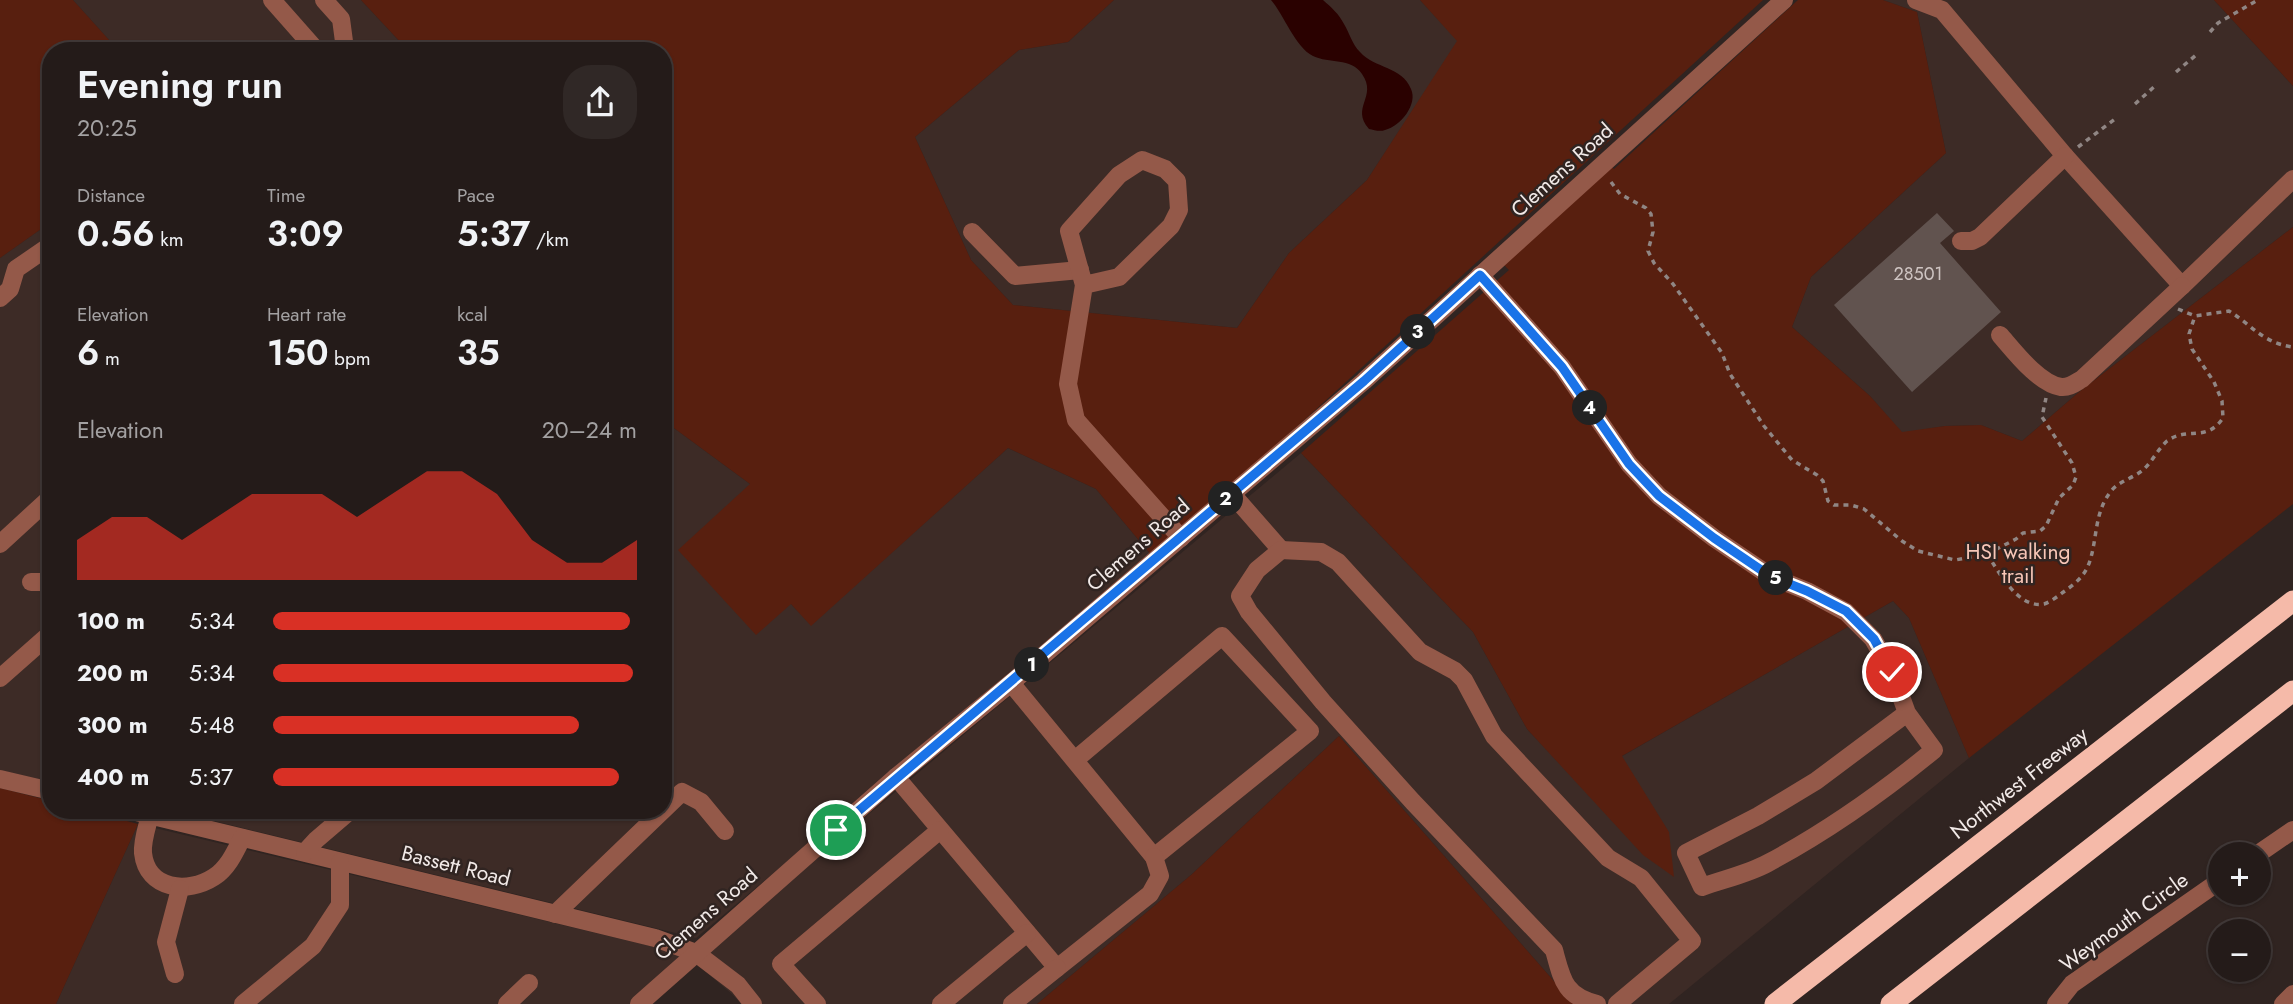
<!DOCTYPE html>
<html lang="en">
<head>
<meta charset="utf-8">
<style>
  :root { --surface:#241b19; --page:#302826; --text:#f1f3f6; --muted:#a3a1a2; --line:#413938; --accent:#d93025 }
  body { margin:0; font-family:Jost,sans-serif; background:var(--page); color:var(--text); height:100vh; display:flex; flex-direction:column; font-size:26px; white-space:nowrap }
  * { box-sizing:border-box; margin:0 }
  p { font-size:23px; color:var(--muted) }
  .icon { flex:none; width:38px; height:38px; fill:none; stroke:currentColor; stroke-width:2; stroke-linecap:round; stroke-linejoin:round }
  .map { position:relative; flex:1; overflow:hidden }
  .sheet { position:absolute; left:42px; top:42px; width:630px; height:777px; display:flex; flex-direction:column; background:var(--surface); border-radius:28px; box-shadow:0 2px 5px #0004,0 0 0 2px var(--line) }
  .sheet>* { flex:none }
  .fabs { position:absolute; left:2208px; top:842px; display:grid; gap:14px }
  .fabs a { display:grid; place-items:center; width:63px; height:63px; border-radius:50%; background:var(--surface); box-shadow:0 2px 5px #0004,0 0 0 2px var(--line); font-size:35px }
  .pin { position:absolute; display:grid; place-items:center; width:60px; height:60px; color:#fff; margin:-30px; border:4px solid #fff; border-radius:50%; box-shadow:0 2px 7px #0007 }
  .km { position:absolute; width:35px; height:35px; margin:-18px; border-radius:50%; background:#222; color:#fff; font-size:19px; line-height:35px; text-align:center }
  .round { display:grid; place-items:center; flex:none; width:74px; height:74px; border-radius:28px; background:var(--page) }
  .head { display:flex; align-items:center; justify-content:space-between; height:119px; padding:0 35px }
  h1 { font-size:38px; font-weight:600; line-height:52px }
  .metrics { display:grid; grid-template-columns:repeat(3,1fr); gap:10px; height:119px; padding:7px 35px }
  .metrics div { display:grid; align-content:center }
  .metrics b { font-size:35px; font-weight:600 }
  .metrics small { font-size:19px; font-weight:400 }
  .metrics p { font-size:19px }
  .chart { height:196px; padding:14px 35px }
  .chart p { display:flex; justify-content:space-between }
  .chart svg { width:100%; height:126px; margin-top:7px; fill:var(--accent); opacity:.7 }
  ul { padding:0 35px; list-style:none; font-size:23px }
  li { display:grid; grid-template-columns:112px 84px 1fr; align-items:center; height:52px }
  li i { height:18px; border-radius:9px; background:var(--accent) }
  .map>svg:first-child { display:block }
  .built { fill:#3d2b26 }
  .green { fill:#581f0f }
  .water { fill:#2a0100 }
  .building { fill:#61534f }
  .lines { fill:none; stroke-linecap:round; stroke-linejoin:round }
  .path { stroke:#908684; stroke-width:3.5; stroke-dasharray:5 5; stroke-linecap:butt }
  .minor { stroke:#945949; stroke-width:18 }
  .highway { stroke:#f5baa9; stroke-width:21 }
  .route-casing { stroke:#fff; stroke-width:14 }
  .route { stroke:#1a73e8; stroke-width:9 }
  .labels { text-anchor:middle; stroke-width:5; stroke-linejoin:round; paint-order:stroke }
  .number-label { font-size:18px; fill:#cec4c2 }
  .street-label { font-size:21px; fill:#f2eae8; stroke:#302421 }
  .park-label { font-size:21px; fill:#f8c6b7; stroke:#302421 }
</style>
</head>
<body>
<div class="map">
<svg width="2293" height="1004" viewBox="0 0 2293 1004">
  <rect width="100%" height="100%" fill="#302421"/>
  <g class="built">
    <polygon points="73,0 361,0 404,46 404,51 119,51"/>
    <polygon points="1114,0 1420,0 1458,41 1367,180 1289,253 1237,328 1013,305 971,260 915,137 1019,50 1068,42"/>
    <polygon points="1883,0 2214,0 2293,86 2293,227 2079,392 2022,441 1981,425 1945,426 1902,433 1870,396 1792,327 1811,277 1946,153 1917,12"/>
    <polygon points="51,222 51,782 0,770 0,258"/>
    <polygon points="663,420 750,484 791,604 811,625 1008,448 1096,489 1152,556 696,938 169,810 663,810"/>
    <polygon points="1301,453 1473,632 1527,729 1577,782 1893,601 1909,618 1969,758 1669,1004 1574,1004 1339,736 1191,875 1037,1004 741,1004 733,995 693,961"/>
    <polygon points="138,824 684,954 630,1004 56,1004"/>
  </g>
  <g class="green">
    <polygon points="0,0 73,0 119,51 51,51 51,222 0,258"/>
    <polygon points="361,0 1114,0 1068,42 1019,50 915,137 971,260 1013,305 1237,328 1289,253 1367,180 1457,41 1420,0 1763,0 1312,413 1152,556 1096,489 1008,448 811,626 791,604 756,635 678,550 750,484 663,420 663,51 404,51 404,46"/>
    <polygon points="1798,0 1883,0 1917,12 1946,153 1811,277 1792,327 1870,396 1902,432 1945,426 1981,425 2022,441 2079,392 2293,227 2293,504 1969,758 1909,618 1893,601 1622,756 1669,832 1674,877 1643,855 1527,729 1473,632 1301,453 1509,270 1498,259 1606,162 1614,169"/>
    <polygon points="2214,0 2293,0 2293,86"/>
    <polygon points="1339,736 1574,1004 1037,1004 1191,875"/>
    <polygon points="0,788 51,801 51,810 86,810 138,824 56,1004 0,1004"/>
  </g>
  <path class="water" d="M1271 0H1323C1331 7 1339 14 1344 24 1350 34 1352 44 1360 52 1375 69 1402 66 1411 89 1418 104 1401 126 1385 130 1380 132 1374 130 1369 129 1350 107 1378 97 1362 74 1351 57 1329 64 1313 56 1295 47 1284 15 1271 0Z"/>
  <polygon class="building" points="1937,213 1954,231 1940,243 2001,312 1912,392 1834,305"/>
  <g class="lines">
    <g class="path">
      <polyline points="2210,32 2218,23 2258,0"/>
      <polyline points="2176,72 2196,55"/>
      <polyline points="2135,104 2156,85"/>
      <polyline points="2078,147 2115,119"/>
      <polyline points="1611,182 1620,194 1646,208 1651,214 1653,232 1648,251 1654,263 1673,284 1722,353 1730,374 1764,426 1792,460 1817,475 1823,481 1828,501 1834,505 1851,505 1864,509 1902,541 1918,551 1955,560 1987,554 2016,539 2023,533 2040,531 2046,526 2059,498 2073,485 2076,477 2072,463 2042,417 2046,398"/>
      <path d="M2178 309 2195 316 2229 311C2253 326 2263 343 2293 347"/>
      <path d="M1987 554C1999 572 2018 609 2044 604 2050 602 2057 597 2062 593 2072 586 2083 578 2088 566 2098 542 2093 512 2112 490 2120 481 2133 478 2143 470 2152 462 2158 449 2167 441 2188 426 2206 443 2223 418L2222 401 2214 382 2192 349 2189 334 2195 316"/>
    </g>
    <g class="minor">
      <polyline points="272,0 317,51"/>
      <polyline points="324,0 341,19 345,49 343,51"/>
      <polyline points="1916,0 1942,10 2065,156 2182,286 2293,179"/>
      <polyline points="972,232 1015,276 1080,270"/>
      <polyline points="1961,241 1972,241 1980,237 2065,156"/>
      <path d="M1480 275 1562 367 1629 464 1659 496 1714 538 1770 576 1807 591 1846 612 1873 639 1892 672 1907 713 1816 781 1758 816 1686 853 1702 887C1724 879 1748 874 1768 863 1826 832 1884 791 1934 750L1907 713"/>
      <polyline points="1084,285 1119,277 1171,226 1179,210 1177,181 1165,169 1142,160 1119,175 1069,231 1084,285 1068,384 1076,420 1181,538"/>
      <polyline points="0,298 10,289 16,269 51,245"/>
      <path d="M2000 335C2014 351 2039 384 2061 387 2069 388 2075 383 2082 379L2182 286"/>
      <polyline points="1232,494 1281,550"/>
      <polyline points="0,544 51,497"/>
      <polyline points="31,582 51,582"/>
      <polyline points="0,678 51,633"/>
      <polyline points="1011,683 1154,857 1310,731 1222,636 1075,760"/>
      <polyline points="896,777 1057,968 1150,894 1160,876 1154,857"/>
      <polyline points="0,779 51,791"/>
      <polyline points="128,810 655,938 696,953 738,985 753,1004"/>
      <path d="M150 815C147 827 142 841 143 853 147 890 188 894 214 877 228 868 235 852 242 838"/>
      <polyline points="305,852 316,840 351,810"/>
      <polyline points="2258,854 2293,830"/>
      <polyline points="555,914 682,792 701,802 725,831"/>
      <polyline points="175,974 166,942 180,889"/>
      <polyline points="243,1004 313,946 340,905 340,862"/>
      <polyline points="507,1004 529,983"/>
      <polyline points="639,1004 896,777 1011,683 1364,381 1784,0"/>
      <polyline points="817,1004 781,964 940,830"/>
      <polyline points="941,1004 1027,933"/>
      <polyline points="1012,1004 1057,968"/>
      <path d="M1597 1004C1564 996 1562 979 1554 950L1413 802 1323 702 1249 612 1240 596 1257 570 1281 550 1321 552 1338 562 1420 652 1455 671 1464 680 1494 736 1608 858 1641 878 1692 941 1617 1004"/>
      <polyline points="2056,1004 2072,984 2221,880"/>
      <polyline points="2283,1004 2293,994"/>
    </g>
    <g class="highway">
      <polyline points="1775,1004 2293,601"/>
      <polyline points="1891,1004 2293,691"/>
    </g>
  </g>
  <g class="lines">
    <defs>
      <polyline id="route" points="836,830 1364,381 1480,275 1562,367 1629,464 1659,496 1714,538 1770,576 1807,591 1846,611 1874,639 1892,672"/>
    </defs>
    <use href="#route" class="route-casing"/>
    <use href="#route" class="route"/>
  </g>
  <g class="labels">
    <g class="number-label">
      <text x="1918" y="280">28501</text>
    </g>
    <g class="street-label">
      <text transform="translate(1562 170) rotate(-42)" y="7">Clemens Road</text>
      <text transform="translate(1138 545) rotate(-41)" y="7">Clemens Road</text>
      <text transform="translate(2019 783) rotate(-38)" y="7">Northwest Freeway</text>
      <text transform="translate(456 866) rotate(14)" y="7">Bassett Road</text>
      <text transform="translate(706 914) rotate(-41)" y="7">Clemens Road</text>
      <text transform="translate(2124 922) rotate(-36)" y="7">Weymouth Circle</text>
    </g>
    <g class="park-label">
      <text x="2018" y="559">HSI walking<tspan x="2018" dy="24">trail</tspan></text>
    </g>
  </g>
</svg>
<div class="fabs">
<a>+</a>
<a>−</a>
</div>
<div class="pin" style="left:836px;top:830px;background:#1e9e55"><svg class="icon" aria-label="arrive" viewBox="0 0 24 24"><path d="M6 21V4h12l-3 4 3 4H6"/></svg></div>
<div class="pin" style="left:1892px;top:672px;background:#d93025"><svg class="icon" aria-label="check" viewBox="0 0 24 24"><path d="M5 12l5 5 9-10"/></svg></div>
<b class="km" style="left:1032px;top:665px">1</b>
<b class="km" style="left:1226px;top:499px">2</b>
<b class="km" style="left:1418px;top:332px">3</b>
<b class="km" style="left:1590px;top:408px">4</b>
<b class="km" style="left:1776px;top:578px">5</b>
<section class="sheet">
<div class="head"><div><h1>Evening run</h1><p>20:25</p></div><a class="round"><svg class="icon" aria-label="share" viewBox="0 0 24 24"><path d="M12 15V3M7 8l5-5 5 5M5 13v7h14v-7"/></svg></a></div>
<div class="metrics">
<div><p>Distance</p><b>0.56<small> km</small></b></div>
<div><p>Time</p><b>3:09</b></div>
<div><p>Pace</p><b>5:37<small> /km</small></b></div>
</div>
<div class="metrics">
<div><p>Elevation</p><b>6<small> m</small></b></div>
<div><p>Heart rate</p><b>150<small> bpm</small></b></div>
<div><p>kcal</p><b>35</b></div>
</div>
<div class="chart"><p><span>Elevation</span>20–24 m</p>
<svg viewBox="0 0 160 44" preserveAspectRatio="none"><path d="M0 44V30L10 22L20 22L30 30L40 22L50 14L60 14L70 14L80 22L90 14L100 6L110 6L120 14L130 30L140 38L150 38L160 30V44z"/></svg>
</div>
<ul>
<li><b>100 m</b>5:34<i style="width:98%"></i></li>
<li><b>200 m</b>5:34<i style="width:99%"></i></li>
<li><b>300 m</b>5:48<i style="width:84%"></i></li>
<li><b>400 m</b>5:37<i style="width:95%"></i></li>
</ul>
</section>
</div>
</body>
</html>
